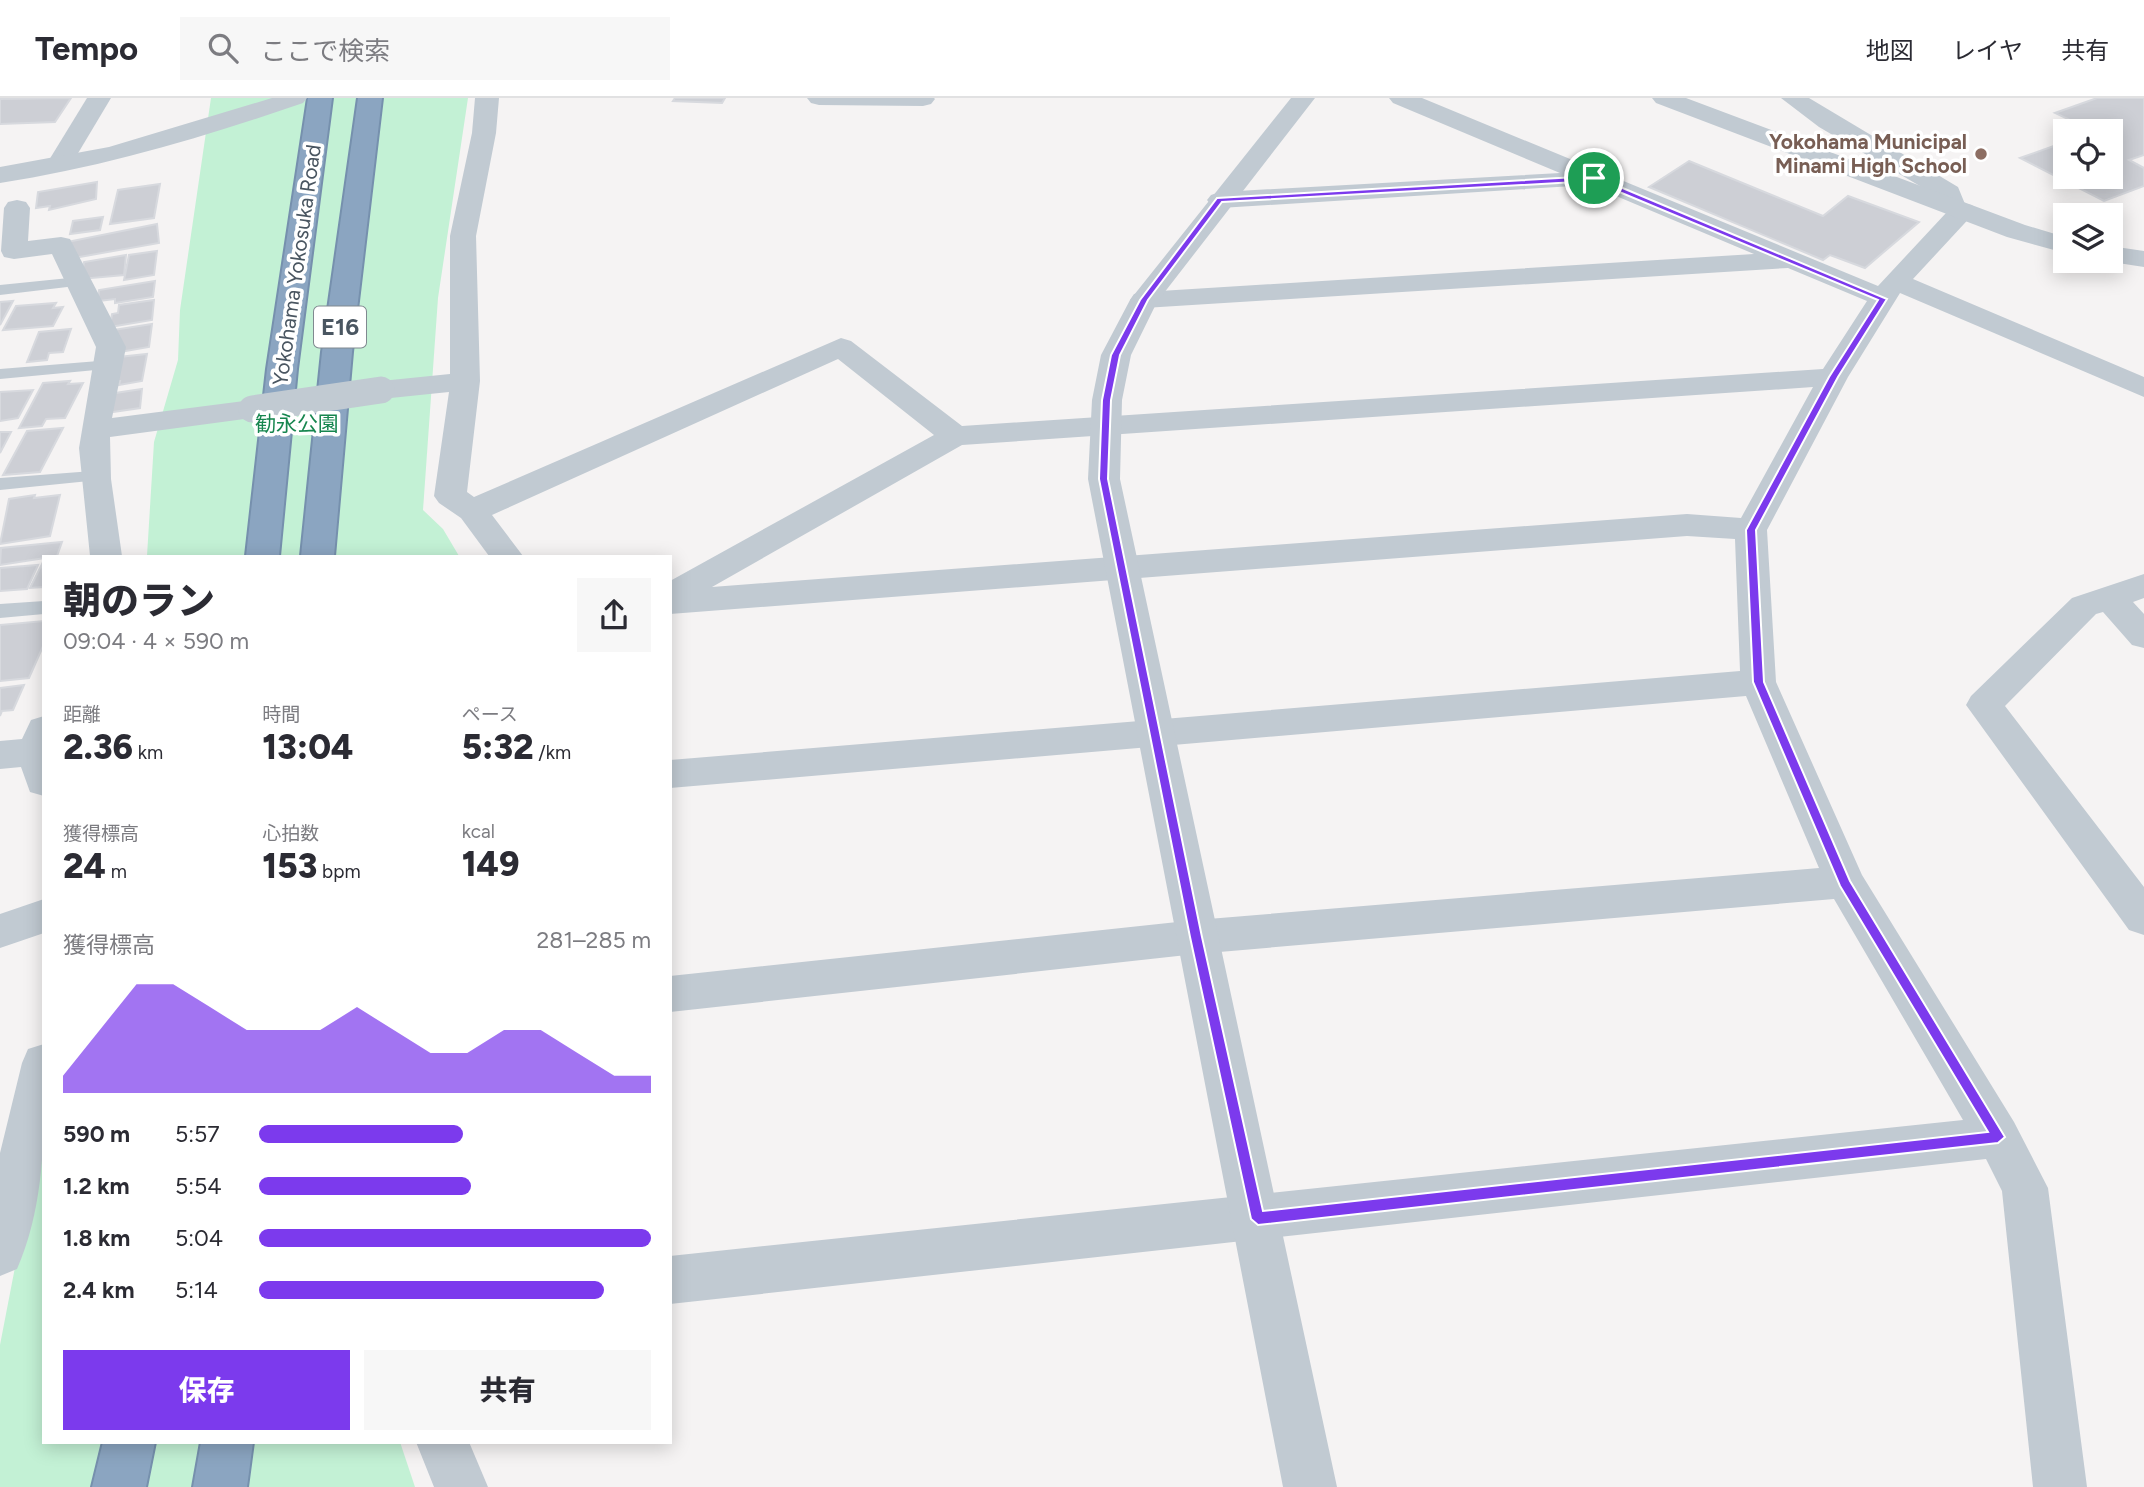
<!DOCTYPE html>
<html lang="ja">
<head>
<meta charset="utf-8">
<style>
  :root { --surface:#fff; --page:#f7f7f7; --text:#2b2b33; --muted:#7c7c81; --line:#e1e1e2; --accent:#7c3aed }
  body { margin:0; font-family:Figtree,"Noto Sans JP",sans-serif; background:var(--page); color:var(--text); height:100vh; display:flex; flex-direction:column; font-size:26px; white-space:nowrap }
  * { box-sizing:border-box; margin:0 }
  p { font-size:23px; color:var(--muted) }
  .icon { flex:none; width:38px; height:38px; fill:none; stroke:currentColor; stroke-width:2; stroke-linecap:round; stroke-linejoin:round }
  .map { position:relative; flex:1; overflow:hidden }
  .drawer { position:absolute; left:42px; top:457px; width:630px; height:889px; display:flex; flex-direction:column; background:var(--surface); border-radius:0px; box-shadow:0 4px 18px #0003 }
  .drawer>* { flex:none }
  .buttons { position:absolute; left:2053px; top:21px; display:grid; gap:14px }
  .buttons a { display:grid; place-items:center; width:70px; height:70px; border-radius:0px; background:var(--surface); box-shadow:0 4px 18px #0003; font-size:35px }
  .pin { position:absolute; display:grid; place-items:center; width:60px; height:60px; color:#fff; margin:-30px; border:4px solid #fff; border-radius:50%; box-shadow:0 2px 7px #0007 }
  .round { display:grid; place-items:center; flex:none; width:74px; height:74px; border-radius:0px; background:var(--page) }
  .headline { display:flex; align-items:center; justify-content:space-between; height:119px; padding:0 21px }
  h1 { font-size:38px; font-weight:800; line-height:52px }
  .stats { display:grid; grid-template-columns:repeat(3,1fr); gap:10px; height:119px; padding:7px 21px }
  .stats div { display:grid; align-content:center }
  .stats b { font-size:35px; font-weight:800 }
  .stats small { font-size:19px; font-weight:400 }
  .stats p { font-size:19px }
  .chart { height:196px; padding:14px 21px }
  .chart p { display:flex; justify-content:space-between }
  .chart svg { width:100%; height:126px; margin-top:7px; fill:var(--accent); opacity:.7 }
  .button { display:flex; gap:14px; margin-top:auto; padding:14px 21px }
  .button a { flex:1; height:80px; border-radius:0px; background:var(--accent); color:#fff; font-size:28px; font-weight:800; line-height:80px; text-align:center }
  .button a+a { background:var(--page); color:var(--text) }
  ul { padding:0 21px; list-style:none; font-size:23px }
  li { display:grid; grid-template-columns:112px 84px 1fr; align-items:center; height:52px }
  li i { height:18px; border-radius:9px; background:var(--accent) }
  header { display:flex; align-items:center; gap:42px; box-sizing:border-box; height:98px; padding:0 35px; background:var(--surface); border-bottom:2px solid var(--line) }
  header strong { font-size:33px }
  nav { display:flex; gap:38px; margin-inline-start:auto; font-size:24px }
  .search { width:490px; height:63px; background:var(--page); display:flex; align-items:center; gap:18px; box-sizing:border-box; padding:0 24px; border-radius:0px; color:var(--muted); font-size:26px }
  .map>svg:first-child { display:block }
  .green { fill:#c3f1d5 }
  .building { fill:#cdcfd5; stroke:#d7d9de; stroke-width:2 }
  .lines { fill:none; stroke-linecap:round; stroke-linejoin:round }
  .motorway-casing { stroke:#7690ad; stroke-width:4 }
  .service { fill:#c1cad2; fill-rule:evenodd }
  .minor { fill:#c1cad2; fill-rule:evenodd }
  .tertiary { fill:#c1cad2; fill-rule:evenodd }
  .motorway { fill:#8ba5c1; fill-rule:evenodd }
  .minor-bridge { stroke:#c1cad2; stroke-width:27 }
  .route { fill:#7c3aed; stroke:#fff; stroke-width:2; fill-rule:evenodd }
  .education-dot { fill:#8d6e63; stroke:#fff; stroke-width:2.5 }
  .labels { text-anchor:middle; stroke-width:7; stroke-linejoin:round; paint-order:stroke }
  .far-education-label { font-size:21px; font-weight:bold; fill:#785e54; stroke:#fff; text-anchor:end }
  .far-street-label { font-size:21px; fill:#4a5661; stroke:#fff }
  .far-park-label { font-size:21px; fill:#17864f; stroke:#fff }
  .shield { fill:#fff; stroke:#808990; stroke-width:2 }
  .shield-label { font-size:24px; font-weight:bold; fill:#4a5661 }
</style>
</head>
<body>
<header>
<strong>Tempo</strong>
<div class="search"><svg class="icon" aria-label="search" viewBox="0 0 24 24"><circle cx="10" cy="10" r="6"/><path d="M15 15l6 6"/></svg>ここで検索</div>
<nav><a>地図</a><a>レイヤ</a><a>共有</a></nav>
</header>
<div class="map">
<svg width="2144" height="1389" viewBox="0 0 2144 1389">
  <rect width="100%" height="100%" fill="#f5f3f3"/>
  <g class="green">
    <polygon points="211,0 468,0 438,200 423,412 443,431 459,458 147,458 154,344 178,262 180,212"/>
    <polygon points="44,1019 44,1344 400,1344 415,1389 0,1389 0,1247"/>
  </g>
  <g class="building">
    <polygon points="71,0 55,24 0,26 0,1"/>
    <polygon points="675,0 725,0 722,5 673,3"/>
    <polygon points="2097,0 2144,0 2144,57 2129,62 2144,70 2144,88 2104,103 2020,60 2065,44 2065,79 2110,79 2110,33 2093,33 2055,15"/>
    <polygon points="1689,63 1823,118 1848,98 1919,124 1865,170 1830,157 1823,162 1649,89"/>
    <polygon points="97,84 96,101 49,112 50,108 36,110 38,94"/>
    <polygon points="160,86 154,120 110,126 118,92"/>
    <polygon points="103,119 100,132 70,136 73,123"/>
    <polygon points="157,126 159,145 68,161 67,144"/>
    <polygon points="157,153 154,177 124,182 129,157"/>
    <polygon points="126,157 124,177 81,181 84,164"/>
    <polygon points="155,183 153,199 115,205 115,201 98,203 99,192"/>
    <polygon points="154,202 152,222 110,229 112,216 118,215 119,207"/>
    <polygon points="13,203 0,227 0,204"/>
    <polygon points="56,205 53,210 63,209 53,228 3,232 16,208"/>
    <polygon points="152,226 149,249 114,255 113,232"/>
    <polygon points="71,231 63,254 49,255 47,262 27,264 39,234"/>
    <polygon points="147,256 142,283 119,287 120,283 114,283 119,259"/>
    <polygon points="70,283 68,286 83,285 65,320 46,321 42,328 19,330 43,285"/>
    <polygon points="142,291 140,310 106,315 109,296"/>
    <polygon points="33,292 18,320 0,323 0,294"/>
    <polygon points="63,330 40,374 3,377 27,333"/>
    <polygon points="0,334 11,334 0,355"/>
    <polygon points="35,397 34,400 60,397 50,438 0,446 9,401"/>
    <polygon points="62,444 57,458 0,467 1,450"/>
    <polygon points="42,466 44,489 30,490"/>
    <polygon points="38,467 27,491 0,493 0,470"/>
    <polygon points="44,523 44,546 29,580 0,583 0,527"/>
    <polygon points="24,587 13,612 2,613 0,618 0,590"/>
  </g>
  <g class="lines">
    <defs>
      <g id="motorway">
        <polygon points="308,0 332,0 297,271 279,458 246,458 267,271"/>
        <polygon points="358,0 382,0 352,254 334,458 301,458 322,254"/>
        <polygon points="103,1344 155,1344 146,1389 92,1389"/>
        <polygon points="201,1344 253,1344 247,1389 193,1389"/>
      </g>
    </defs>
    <use href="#motorway" class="motorway-casing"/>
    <g class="service">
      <polygon points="79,179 87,184 84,187 0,197 0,187"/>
      <polygon points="111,262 119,267 117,270 0,281 0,271"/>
      <polygon points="93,373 99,374 102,378 99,382 0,392 0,380"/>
      <polygon points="44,503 44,516 0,520 0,506"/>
    </g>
    <g class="minor">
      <polygon points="87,0 111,0 68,72 50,72 46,67"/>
      <path d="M475 0H499L496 35 476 138 480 283 467 394 474 399 841 240 851 243 962 328 1823 271 1867 203 1788 170 1144 210 1134 208 1130 202 1134 196 1144 194 1754 156 1590 87 1220 110 1211 107 1207 102 1211 97 1220 94 1560 75 1393 5 1389 0H1422L1878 188 1946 115 1940 109 1937 98 1819 29 1781 0H1809L1958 89 1965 106 1972 107 1976 113 1913 181 2144 279V299L1900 195 1848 279 1767 432 1776 584 1862 777 2014 1024 2048 1090 2087 1389H2033L2002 1093 1986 1061 670 1206V1158L1963 1022 1834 801 1196 856 670 914V878L1196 822 1819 770 1746 598 670 690V662L1740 573 1735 441 1687 438 670 516V483L934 337 838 261 492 417 523 458H489L461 420 439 405 434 398 449 294 381 301 370 298 366 292 370 286 381 283 450 276V138L472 35ZM1813 289 1741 420 1687 416 712 489 962 347Z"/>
      <polygon points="807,0 934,0 935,1 931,6 923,8 819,7 811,5"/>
      <polygon points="17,102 26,104 30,110 28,143 61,139 70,141 126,249 112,320 252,302 263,305 267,311 263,317 252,320 110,339 111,381 122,458 90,458 79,350 96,249 52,156 14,161 4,159 1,153 4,110 8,104"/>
      <polygon points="2144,476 2144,500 2133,504 2144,516 2144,550 2132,547 2103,514 2096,516 2005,608 2144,789 2144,837 2129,832 1966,607 1971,598 2072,500"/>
      <polygon points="44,618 44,698 30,694 21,669 0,671 0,643 22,641 31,622"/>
      <polygon points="44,801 44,835 0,850 0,816"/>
      <path d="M44 946C44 1022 48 1100 17 1171L0 1178V1055L22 965 28 951Z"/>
      <polygon points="416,1344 469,1344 488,1389 434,1389"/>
    </g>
    <g class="tertiary">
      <path d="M272 0H307L303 5C204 39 104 69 0 85V69L109 49Z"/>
      <polygon points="1291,0 1315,0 1157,204 1131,257 1122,302 1120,381 1337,1389 1283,1389 1088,381 1092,302 1101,257 1130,202"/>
      <polygon points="1652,0 1686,0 2025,127 2065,139 2065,155 2007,139 1656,5"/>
      <polygon points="2110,148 2144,153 2144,169 2105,163 2110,163"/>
    </g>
    <use href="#motorway" class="motorway"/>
    <polyline class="minor-bridge" points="252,311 381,292"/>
  </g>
  <path class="route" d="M1594 78 1887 201 1838 279 1756 432 1764 584 1850 783 2005 1039 1998 1045 1258 1127 1251 1121 1190 839 1099 381 1102 302 1111 257 1140 202 1217 100ZM1593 83 1878 202 1829 279 1746 432 1753 584 1840 788 1988 1034 1263 1113 1202 839 1108 381 1111 302 1120 257 1148 202 1222 104Z"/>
  <circle class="education-dot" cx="1981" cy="56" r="7"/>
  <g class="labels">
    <g class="far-education-label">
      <text x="1967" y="51">Yokohama Municipal<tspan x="1967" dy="24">Minami High School</tspan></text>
    </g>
    <g class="far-street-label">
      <text transform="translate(297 167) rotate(-82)" y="7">Yokohama Yokosuka Road</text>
    </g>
    <g class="far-park-label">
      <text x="297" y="333">勧永公園</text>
    </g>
    <rect class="shield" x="314" y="208.5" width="52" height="41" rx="5"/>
    <g class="shield-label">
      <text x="340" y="237">E16</text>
    </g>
  </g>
</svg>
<div class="buttons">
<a><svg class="icon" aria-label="locate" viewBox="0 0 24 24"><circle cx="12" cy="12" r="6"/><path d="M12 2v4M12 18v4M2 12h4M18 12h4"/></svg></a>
<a><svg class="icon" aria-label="layers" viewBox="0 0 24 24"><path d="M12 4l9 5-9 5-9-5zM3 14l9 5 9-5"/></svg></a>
</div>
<div class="pin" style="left:1594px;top:80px;background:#1e9e55"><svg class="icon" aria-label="arrive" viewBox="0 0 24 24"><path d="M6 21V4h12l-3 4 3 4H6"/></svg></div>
<section class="drawer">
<div class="headline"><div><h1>朝のラン</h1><p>09:04 · 4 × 590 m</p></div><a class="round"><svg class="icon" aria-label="share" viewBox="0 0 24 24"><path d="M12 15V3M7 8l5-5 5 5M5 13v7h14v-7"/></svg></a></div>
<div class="stats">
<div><p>距離</p><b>2.36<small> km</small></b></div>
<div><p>時間</p><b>13:04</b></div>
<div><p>ペース</p><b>5:32<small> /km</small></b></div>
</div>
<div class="stats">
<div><p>獲得標高</p><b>24<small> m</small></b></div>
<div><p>心拍数</p><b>153<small> bpm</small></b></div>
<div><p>kcal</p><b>149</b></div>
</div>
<div class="chart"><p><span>獲得標高</span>281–285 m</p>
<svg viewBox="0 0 160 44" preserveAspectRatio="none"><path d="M0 44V38L10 22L20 6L30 6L40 14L50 22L60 22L70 22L80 14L90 22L100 30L110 30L120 22L130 22L140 30L150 38L160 38V44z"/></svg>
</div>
<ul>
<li><b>590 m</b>5:57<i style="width:52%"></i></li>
<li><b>1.2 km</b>5:54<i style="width:54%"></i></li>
<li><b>1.8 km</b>5:04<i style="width:100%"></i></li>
<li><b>2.4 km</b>5:14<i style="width:88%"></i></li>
</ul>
<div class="button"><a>保存</a><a>共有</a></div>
</section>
</div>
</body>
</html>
